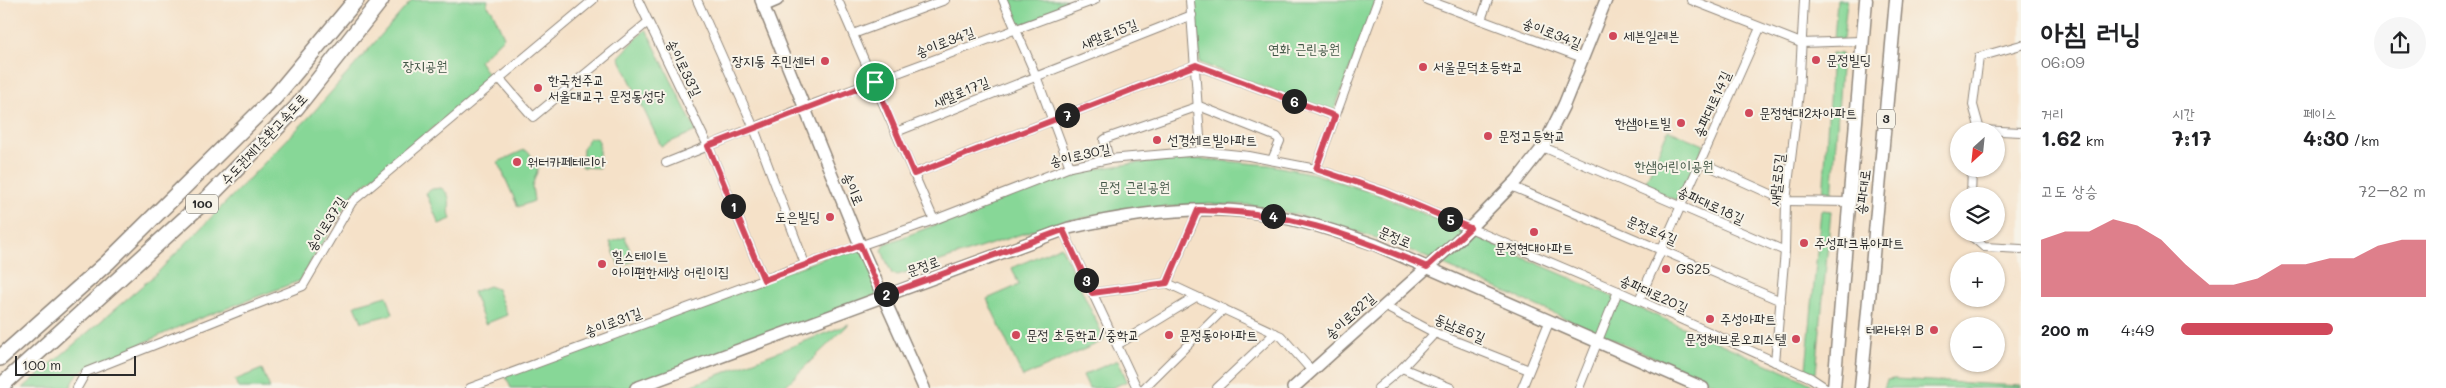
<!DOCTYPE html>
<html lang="ko">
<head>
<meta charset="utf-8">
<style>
  :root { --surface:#fff; --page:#f6f6f6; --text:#202124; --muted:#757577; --accent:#d1495b }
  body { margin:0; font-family:Mali,"Poor Story",sans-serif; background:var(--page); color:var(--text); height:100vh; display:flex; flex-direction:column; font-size:19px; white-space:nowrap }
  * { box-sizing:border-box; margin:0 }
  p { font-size:16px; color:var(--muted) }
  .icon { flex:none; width:28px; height:28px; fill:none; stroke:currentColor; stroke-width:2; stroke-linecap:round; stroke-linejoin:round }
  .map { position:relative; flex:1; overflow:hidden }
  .details { display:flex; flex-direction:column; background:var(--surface); width:425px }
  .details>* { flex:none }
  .needle { width:32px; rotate:207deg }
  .fabs { position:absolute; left:1950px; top:122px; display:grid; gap:10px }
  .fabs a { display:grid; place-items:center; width:55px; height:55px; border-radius:50%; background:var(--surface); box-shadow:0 1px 4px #0004; font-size:25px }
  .scale { position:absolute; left:15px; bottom:12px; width:121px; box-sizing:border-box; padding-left:5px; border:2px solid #2b2b2b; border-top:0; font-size:14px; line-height:18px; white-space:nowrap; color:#2b2b2b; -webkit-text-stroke:4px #f7f3e8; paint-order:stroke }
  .pin { position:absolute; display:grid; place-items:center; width:42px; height:42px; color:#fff; margin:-21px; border:2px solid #fff; border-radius:50%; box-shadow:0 1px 5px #0007 }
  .km { position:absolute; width:25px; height:25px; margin:-12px; border-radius:50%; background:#222; color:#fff; font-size:14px; line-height:25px; text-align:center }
  .round { display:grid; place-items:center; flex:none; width:52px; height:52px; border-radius:26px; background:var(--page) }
  .overview { display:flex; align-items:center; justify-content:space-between; height:85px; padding:0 20px }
  h1 { font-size:28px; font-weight:700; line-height:38px }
  .stats { display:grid; grid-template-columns:repeat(3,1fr); gap:8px; height:85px; padding:5px 20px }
  .stats div { display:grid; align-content:center }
  .stats b { font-size:21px; font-weight:700 }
  .stats small { font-size:14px; font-weight:400 }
  .stats p { font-size:14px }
  .chart { height:140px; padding:10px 20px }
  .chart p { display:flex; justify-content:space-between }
  .chart svg { width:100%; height:90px; margin-top:5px; fill:var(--accent); opacity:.7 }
  ul { padding:0 20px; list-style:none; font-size:16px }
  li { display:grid; grid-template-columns:80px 60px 1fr; align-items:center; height:38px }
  li i { height:12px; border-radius:6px; background:var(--accent) }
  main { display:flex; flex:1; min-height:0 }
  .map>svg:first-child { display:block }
  .green { fill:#87d797; stroke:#598161 }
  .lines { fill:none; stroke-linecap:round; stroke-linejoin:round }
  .street-casing { stroke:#90867a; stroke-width:10 }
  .secondary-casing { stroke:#90867a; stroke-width:14 }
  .primary-casing { stroke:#90867a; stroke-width:15 }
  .highway-casing { stroke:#90867a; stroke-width:18 }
  .street { stroke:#fff; stroke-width:8 }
  .secondary { stroke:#fff; stroke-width:11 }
  .primary { stroke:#fff; stroke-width:12 }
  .highway { stroke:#fff; stroke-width:15 }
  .route-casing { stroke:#fff; stroke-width:10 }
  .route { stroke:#d1495b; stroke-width:6 }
  .poi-dot { fill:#d1495b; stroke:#f7f3e8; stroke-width:2 }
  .labels { text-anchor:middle; stroke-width:4; stroke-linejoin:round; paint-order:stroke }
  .shield { fill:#f7f3e8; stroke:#686764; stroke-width:1 }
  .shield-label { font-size:12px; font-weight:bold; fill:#2b2b2b }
  .street-label { font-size:14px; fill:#2b2b2b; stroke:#f7f3e8 }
  .poi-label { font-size:14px; fill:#2b2b2b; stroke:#f7f3e8; text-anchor:start }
  .park-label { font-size:14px; fill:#425646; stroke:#f7f3e8 }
</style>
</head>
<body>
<main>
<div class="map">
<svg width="2021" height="388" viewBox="0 0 2021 388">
  <rect width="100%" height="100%" fill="#f7f3e8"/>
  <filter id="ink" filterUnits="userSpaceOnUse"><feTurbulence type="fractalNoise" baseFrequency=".02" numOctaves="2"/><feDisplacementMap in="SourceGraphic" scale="10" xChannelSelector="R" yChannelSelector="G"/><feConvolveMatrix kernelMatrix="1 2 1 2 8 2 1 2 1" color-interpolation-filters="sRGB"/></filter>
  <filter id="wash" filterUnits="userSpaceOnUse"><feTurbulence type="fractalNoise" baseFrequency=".0096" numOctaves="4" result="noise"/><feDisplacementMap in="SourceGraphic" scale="20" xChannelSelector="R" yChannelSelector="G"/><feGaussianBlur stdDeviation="1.12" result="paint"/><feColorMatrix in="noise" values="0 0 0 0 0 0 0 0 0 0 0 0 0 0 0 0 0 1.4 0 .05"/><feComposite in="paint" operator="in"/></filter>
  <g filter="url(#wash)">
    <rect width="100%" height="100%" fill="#f5e1c8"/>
    <g class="green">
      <polygon points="412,0 488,0 487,5 492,10 504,37 479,61 492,80 352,195 299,281 185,324 78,373 70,388 23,388 157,273 311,115"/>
      <polygon points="1005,0 1066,0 1069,8 1017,27"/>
      <polygon points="1194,0 1376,0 1333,113 1200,63"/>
      <polygon points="1837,0 1847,0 1843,40 1834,40"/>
      <polygon points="646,29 696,131 661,146 619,57"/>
      <polygon points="1832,53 1842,54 1832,199 1823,199"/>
      <polygon points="1668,130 1704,145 1680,202 1644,186"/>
      <polygon points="589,138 596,138 599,141 599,168 582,167 583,148"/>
      <polygon points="524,150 529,152 538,169 532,186 534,201 518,207 498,162"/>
      <polygon points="1201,159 1270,165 1315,174 1385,197 1799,378 1811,384 1815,388 1724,388 1396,244 1311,218 1252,205 1201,204 1157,208 1061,221 898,275 892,274 882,251 885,244 1074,172 1137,163"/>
      <path d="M441 188C455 197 446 206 451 219L439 224 426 193 432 189Z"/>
      <polygon points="1821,210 1831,211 1816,373 1806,369"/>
      <polygon points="625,237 634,261 619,266 610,242"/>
      <polygon points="860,245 882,296 636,388 511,388 505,375"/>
      <polygon points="1061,246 1105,340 1023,377 987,299 1019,285 1012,268"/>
      <polygon points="489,286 497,289 507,315 485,324 473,292"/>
      <polygon points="387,296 393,314 362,322 355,305"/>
      <polygon points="849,324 783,388 685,388"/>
      <polygon points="1118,360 1127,381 1112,388 1089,388 1083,375"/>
      <polygon points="262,369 270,388 238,388 235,380"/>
      <polygon points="1894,379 2021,386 2021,388 1884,388 1887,380"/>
    </g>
  </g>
  <g filter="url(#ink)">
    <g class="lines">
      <defs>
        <g id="street">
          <polyline points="638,0 708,146 764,280"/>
          <polyline points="697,0 754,128 805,264"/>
          <polyline points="838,0 934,220"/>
          <polyline points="1003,0 1036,76 1070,167"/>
          <polyline points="1190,0 1201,151"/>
          <polyline points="1427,0 1583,58"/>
          <polyline points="1691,0 1801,43 1861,41"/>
          <polyline points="1481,20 1488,0"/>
          <polyline points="853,34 945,0"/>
          <polyline points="500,79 533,117 648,22"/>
          <polyline points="1980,130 1973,105 1979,57 2021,45"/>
          <polyline points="1980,130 2021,132"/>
          <polyline points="896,132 1192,15"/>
          <polyline points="1543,147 1785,251"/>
          <polyline points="1109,159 1104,140 1107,138 1199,106 1277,137 1280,141 1272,160"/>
          <polyline points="1700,162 1786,201 1850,202"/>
          <polyline points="666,163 803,108 1095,0"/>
          <polyline points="1316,169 1378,0"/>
          <polyline points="913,174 1196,65 1335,116"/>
          <polyline points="1511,186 1781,301"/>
          <polyline points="1971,196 1972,169"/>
          <polyline points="1063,230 1137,388"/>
          <polyline points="1969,234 1984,247 2021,249"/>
          <polyline points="1167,283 1198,211"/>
          <polyline points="1093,293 1167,283 1281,336 1312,371"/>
          <polyline points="1639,300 1760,28"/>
          <polyline points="1384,306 1435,333 1529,370"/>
          <polyline points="1117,345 1196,297"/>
          <polyline points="1775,362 1785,251 1786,201 1799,93 1804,0"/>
          <polyline points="1402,368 1451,388"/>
          <polyline points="77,388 86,372 303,286 352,202 593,0"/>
          <polyline points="470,388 790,270 934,220 1070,167 1109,159 1201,151 1249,156 1316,169 1385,192 1618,291 1811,378 1826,388"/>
          <polyline points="1144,388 1224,309"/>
          <polyline points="1217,388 1275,333"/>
          <polyline points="1378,388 1402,368 1435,333"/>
          <polyline points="1522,388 1550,320"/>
          <polyline points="1579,388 1618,291"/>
        </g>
        <g id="secondary">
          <polyline points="761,0 860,245 924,388"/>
          <polyline points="763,6 777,0"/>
          <path d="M636 388 1069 228C1128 214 1190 205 1251 212 1294 217 1335 231 1376 245L1703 388"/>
          <polyline points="1293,388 1459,239 1517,180 1543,147 1564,105 1606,0"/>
        </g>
        <g id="primary">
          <polyline points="1834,388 1866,0"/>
          <polyline points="1861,388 1896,0"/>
        </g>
        <g id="highway">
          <polyline points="0,358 108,262 275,97 356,0"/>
          <polyline points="0,387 210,196 296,108 381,0"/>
        </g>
      </defs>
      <use href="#street" class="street-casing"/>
      <use href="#secondary" class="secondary-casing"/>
      <use href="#primary" class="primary-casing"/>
      <use href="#highway" class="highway-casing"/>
      <use href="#street" class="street"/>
      <use href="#secondary" class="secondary"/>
      <use href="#primary" class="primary"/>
      <use href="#highway" class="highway"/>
    </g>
  </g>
  <g class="lines" filter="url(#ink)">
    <defs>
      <path id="route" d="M1196 65 1335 116 1316 169 1385 192 1470 228 1427 267C1346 233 1287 211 1198 210L1167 283 1092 293 1063 230 882 296 860 245 764 280 708 146 875 82 914 174Z"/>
    </defs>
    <use href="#route" class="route-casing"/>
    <use href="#route" class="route"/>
  </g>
  <g class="poi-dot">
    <circle cx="1613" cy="36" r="5"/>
    <circle cx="1816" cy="60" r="5"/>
    <circle cx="825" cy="61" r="5"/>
    <circle cx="1423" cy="67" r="5"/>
    <circle cx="538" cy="88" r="5"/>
    <circle cx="1749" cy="113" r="5"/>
    <circle cx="1681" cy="123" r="5"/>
    <circle cx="1488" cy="136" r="5"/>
    <circle cx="1157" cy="140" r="5"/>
    <circle cx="517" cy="162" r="5"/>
    <circle cx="830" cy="217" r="5"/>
    <circle cx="1534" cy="232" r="5"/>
    <circle cx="1804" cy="243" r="5"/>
    <circle cx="602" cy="264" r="5"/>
    <circle cx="1666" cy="269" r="5"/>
    <circle cx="1710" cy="319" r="5"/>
    <circle cx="1934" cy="330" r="5"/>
    <circle cx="1016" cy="335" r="5"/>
    <circle cx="1169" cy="335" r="5"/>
    <circle cx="1796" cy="339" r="5"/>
  </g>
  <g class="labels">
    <g class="shield">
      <rect x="1877" y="109.5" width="18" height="19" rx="4"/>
      <rect x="186" y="194.5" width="32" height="19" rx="4"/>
    </g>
    <g class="shield-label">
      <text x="1886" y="123">3</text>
      <text x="202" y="208">100</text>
    </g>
    <g class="street-label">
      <text transform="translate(1552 33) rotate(21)" y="5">송이로34길</text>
      <text transform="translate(1109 34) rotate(-21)" y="5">새말로15길</text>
      <text transform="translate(945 42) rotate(-21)" y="5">송이로34길</text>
      <text transform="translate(684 68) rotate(64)" y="5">송이로33길</text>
      <text transform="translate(961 92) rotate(-22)" y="5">새말로17길</text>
      <text transform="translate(1712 104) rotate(-66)" y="5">송파대로14길</text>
      <text transform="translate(264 139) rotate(-47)" y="5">수도권제1순환고속도로</text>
      <text transform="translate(1080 155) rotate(-13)" y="5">송이로30길</text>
      <text transform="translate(1777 180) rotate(-84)" y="5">새말로5길</text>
      <text transform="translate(853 189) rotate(67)" y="5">송이로</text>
      <text transform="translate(1863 192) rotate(-84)" y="5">송파대로</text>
      <text transform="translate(1711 205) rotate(24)" y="5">송파대로18길</text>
      <text transform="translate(326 224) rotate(-58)" y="5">송이로37길</text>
      <text transform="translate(1652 230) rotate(23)" y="5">문정로4길</text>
      <text transform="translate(1395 237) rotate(23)" y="5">문정로</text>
      <text transform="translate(923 266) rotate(-19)" y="5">문정로</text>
      <text transform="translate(1654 294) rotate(24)" y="5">송파대로20길</text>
      <text transform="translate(1350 316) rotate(-42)" y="5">송이로32길</text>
      <text transform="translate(613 322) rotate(-20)" y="5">송이로31길</text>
      <text transform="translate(1460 328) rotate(23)" y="5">동남로6길</text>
    </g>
    <g class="poi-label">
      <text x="1623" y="41">세븐일레븐</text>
      <text x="1826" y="65">문정빌딩</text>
      <text x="815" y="66" text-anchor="end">장지동 주민센터</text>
      <text x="1433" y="72">서울문덕초등학교</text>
      <text x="548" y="85">한국천주교<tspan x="548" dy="16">서울대교구 문정동성당</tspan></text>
      <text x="1759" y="118">문정현대2차아파트</text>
      <text x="1671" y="128" text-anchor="end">한샘아트빌</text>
      <text x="1498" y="141">문정고등학교</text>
      <text x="1167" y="145">선경쉐르빌아파트</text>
      <text x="527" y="167">워터카페테리아</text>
      <text x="820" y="222" text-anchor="end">도은빌딩</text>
      <text x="1814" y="248">주성파크뷰아파트</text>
      <text x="1534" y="253" text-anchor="middle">문정현대아파트</text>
      <text x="612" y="261">힐스테이트<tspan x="612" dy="16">아이편한세상 어린이집</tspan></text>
      <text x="1676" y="274">GS25</text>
      <text x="1720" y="324">주성아파트</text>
      <text x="1924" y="335" text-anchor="end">테라타워 B</text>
      <text x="1026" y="340">문정 초등학교/중학교</text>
      <text x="1179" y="340">문정동아아파트</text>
      <text x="1786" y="344" text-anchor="end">문정헤브론오피스텔</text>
    </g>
    <g class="park-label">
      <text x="1304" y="54">연화 근린공원</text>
      <text x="425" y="71">장지공원</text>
      <text x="1674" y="171">한샘어린이공원</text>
      <text x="1134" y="192">문정 근린공원</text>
    </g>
  </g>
</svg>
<div class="fabs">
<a><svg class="needle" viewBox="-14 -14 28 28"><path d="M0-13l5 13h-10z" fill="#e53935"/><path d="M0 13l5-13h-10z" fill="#757577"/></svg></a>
<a><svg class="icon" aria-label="layers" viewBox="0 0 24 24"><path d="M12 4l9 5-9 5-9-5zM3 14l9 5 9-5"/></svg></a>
<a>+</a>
<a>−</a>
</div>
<div class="scale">100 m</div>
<div class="pin" style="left:875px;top:82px;background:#1e9e55"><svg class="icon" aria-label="arrive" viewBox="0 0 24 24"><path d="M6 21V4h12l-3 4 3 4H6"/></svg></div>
<b class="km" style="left:733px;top:206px">1</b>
<b class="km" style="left:886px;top:294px">2</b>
<b class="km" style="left:1086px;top:280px">3</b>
<b class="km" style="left:1273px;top:216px">4</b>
<b class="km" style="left:1450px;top:219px">5</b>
<b class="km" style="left:1294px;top:101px">6</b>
<b class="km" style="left:1067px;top:115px">7</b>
</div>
<section class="details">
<div class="overview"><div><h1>아침 러닝</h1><p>06:09</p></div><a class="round"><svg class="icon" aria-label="share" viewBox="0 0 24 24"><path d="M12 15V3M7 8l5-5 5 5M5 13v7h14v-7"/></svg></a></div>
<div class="stats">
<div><p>거리</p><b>1.62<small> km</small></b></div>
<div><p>시간</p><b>7:17</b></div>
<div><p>페이스</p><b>4:30<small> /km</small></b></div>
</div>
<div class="chart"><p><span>고도 상승</span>72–82 m</p>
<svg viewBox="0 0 160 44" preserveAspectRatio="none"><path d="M0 44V16L10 12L20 12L30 6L40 9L50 16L60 28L70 38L80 38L90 35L100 28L110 28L120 25L130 25L140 19L150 16L160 16V44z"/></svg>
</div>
<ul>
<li><b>200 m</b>4:49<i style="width:62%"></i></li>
</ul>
</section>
</main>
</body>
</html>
